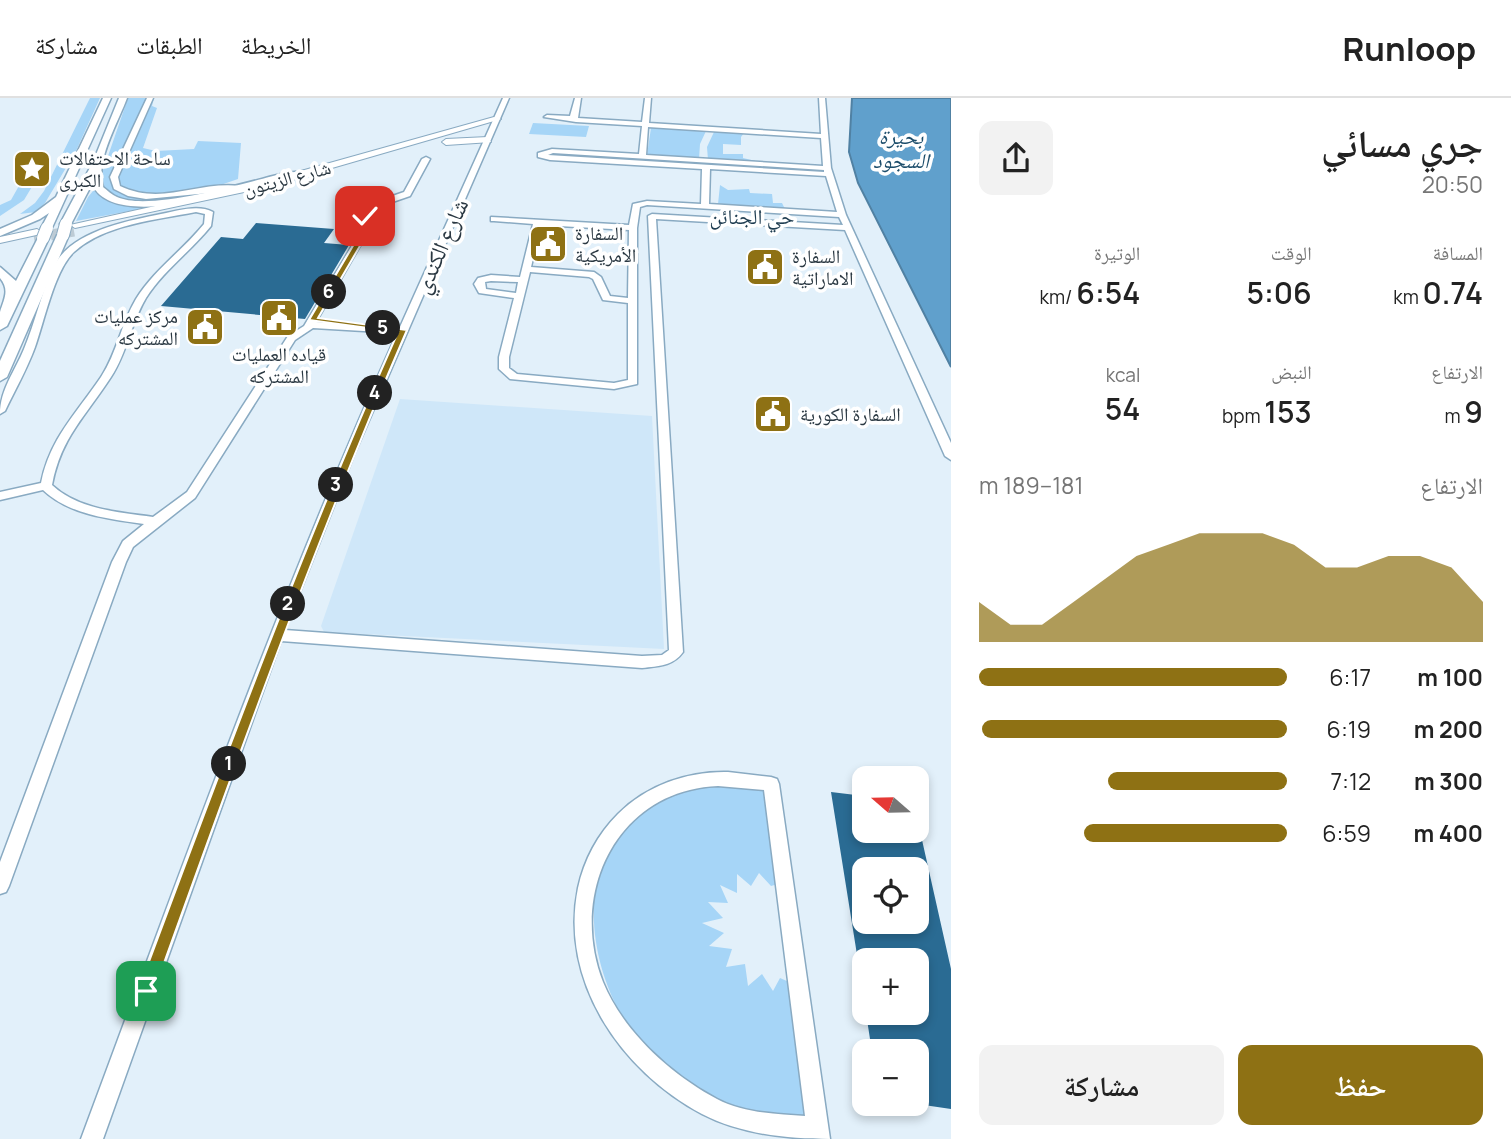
<!DOCTYPE html>
<html lang="ar">
<head>
<meta charset="utf-8">
<style>
  :root { --surface:#fff; --page:#f2f2f2; --text:#222; --muted:#767676; --line:#e0e0e0; --accent:#8e7114 }
  body { margin:0; font-family:Manrope,"Noto Naskh Arabic",sans-serif; background:var(--page); color:var(--text); direction:rtl; height:100vh; display:flex; flex-direction:column; font-size:26px; white-space:nowrap }
  * { box-sizing:border-box; margin:0 }
  p { font-size:23px; color:var(--muted) }
  .icon { flex:none; width:38px; height:38px; fill:none; stroke:currentColor; stroke-width:2; stroke-linecap:round; stroke-linejoin:round }
  .map { position:relative; flex:1; overflow:hidden; direction:ltr }
  .details { display:flex; flex-direction:column; background:var(--surface); width:560px }
  .details>* { flex:none }
  .needle { width:46px; rotate:290deg }
  .fabs { position:absolute; left:852px; top:668px; display:grid; gap:14px }
  .fabs a { display:grid; place-items:center; width:77px; height:77px; border-radius:14px; background:var(--surface); box-shadow:0 4px 10px #0003; font-size:35px }
  .pin { position:absolute; display:grid; place-items:center; width:60px; height:60px; color:#fff; margin:-30px; border-radius:14px; box-shadow:0 4px 10px #0006 }
  .km { position:absolute; width:35px; height:35px; margin:-18px; border-radius:50%; background:#222; color:#fff; font-size:19px; line-height:35px; text-align:center }
  .round { display:grid; place-items:center; flex:none; width:74px; height:74px; border-radius:14px; background:var(--page) }
  .head { display:flex; align-items:center; justify-content:space-between; height:119px; padding:0 28px }
  h1 { font-size:38px; font-weight:600; line-height:52px }
  .metrics { display:grid; grid-template-columns:repeat(3,1fr); gap:10px; height:119px; padding:7px 28px }
  .metrics div { display:grid; align-content:center }
  .metrics b { font-size:30px; font-weight:600 }
  .metrics small { font-size:19px; font-weight:400 }
  .metrics p { font-size:19px }
  .chart { height:196px; padding:14px 28px }
  .chart p { display:flex; justify-content:space-between }
  .chart svg { width:100%; height:126px; margin-top:7px; fill:var(--accent); opacity:.7 }
  .primary-button { display:flex; gap:14px; margin-top:auto; padding:14px 28px }
  .primary-button a { flex:1; height:80px; border-radius:14px; background:var(--accent); color:#fff; font-size:28px; font-weight:600; line-height:80px; text-align:center }
  .primary-button a+a { background:var(--page); color:var(--text) }
  ul { padding:0 28px; list-style:none; font-size:23px }
  li { display:grid; grid-template-columns:112px 84px 1fr; align-items:center; height:52px }
  li i { height:18px; border-radius:9px; background:var(--accent) }
  header { display:flex; align-items:center; gap:42px; box-sizing:border-box; height:98px; padding:0 35px; background:var(--surface); border-bottom:2px solid var(--line) }
  header strong { font-size:33px }
  nav { display:flex; gap:38px; margin-inline-start:auto; font-size:24px }
  main { display:flex; flex:1; min-height:0 }
  .map>svg:first-child { display:block }
  .built { fill:#cfe7f9 }
  .green { fill:#a6d5f7 }
  .water { fill:#60a0cc; stroke:#5081a3; stroke-width:2 }
  .building { fill:#2a6b93; fill-rule:evenodd }
  .lines { fill:none; stroke-linecap:round; stroke-linejoin:round }
  .major-tunnel { stroke:#bdcbd5; stroke-width:11; stroke-dasharray:11 6; stroke-linecap:butt }
  .minor-casing { stroke:#89aac2; stroke-width:3 }
  .major-casing { stroke:#89aac2; stroke-width:2 }
  .highway-casing { stroke:#89aac2; stroke-width:3 }
  .minor { fill:#fff; fill-rule:evenodd }
  .major { fill:#fff; fill-rule:evenodd }
  .highway { fill:#fff; fill-rule:evenodd }
  .highway-bridge-casing { stroke:#89aac2; stroke-width:14; stroke-linecap:butt }
  .highway-bridge { stroke:#fff; stroke-width:12 }
  .route { fill:#8e7114; stroke:#fff; stroke-width:2 }
  .labels { text-anchor:middle; stroke-width:7; stroke-linejoin:round; paint-order:stroke }
  .far-poi-label { font-size:19px; fill:#2a3842; stroke:#fff; text-anchor:start }
  .far-street-label { font-size:19px; fill:#2a3842; stroke:#fff }
  .far-water-label { font-size:21px; font-style:italic; fill:#1c4d6b; stroke:#fff }
  .far-quarter-label { font-size:21px; fill:#1f3d51; stroke:#fff }
  .street-label { font-size:23px; fill:#2a3842; stroke:#fff }
</style>
</head>
<body>
<header>
<strong>Runloop</strong>
<nav><a>الخريطة</a><a>الطبقات</a><a>مشاركة</a></nav>
</header>
<main>
<section class="details">
<div class="head"><div><h1>جري مسائي</h1><p>20:50</p></div><a class="round"><svg class="icon" aria-label="share" viewBox="0 0 24 24"><path d="M12 15V3M7 8l5-5 5 5M5 13v7h14v-7"/></svg></a></div>
<div class="metrics">
<div><p>المسافة</p><b>0.74<small> km</small></b></div>
<div><p>الوقت</p><b>5:06</b></div>
<div><p>الوتيرة</p><b>6:54<small> /km</small></b></div>
</div>
<div class="metrics">
<div><p>الارتفاع</p><b>9<small> m</small></b></div>
<div><p>النبض</p><b>153<small> bpm</small></b></div>
<div><p>kcal</p><b>54</b></div>
</div>
<div class="chart"><p><span>الارتفاع</span>181–189 m</p>
<svg viewBox="0 0 160 44" preserveAspectRatio="none"><path d="M0 44V30L10 38L20 38L30 30L40 22L50 14L60 10L70 6L80 6L90 6L100 10L110 18L120 18L130 14L140 14L150 18L160 30V44z"/></svg>
</div>
<ul>
<li><b>100 m</b>6:17<i style="width:100%"></i></li>
<li><b>200 m</b>6:19<i style="width:99%"></i></li>
<li><b>300 m</b>7:12<i style="width:58%"></i></li>
<li><b>400 m</b>6:59<i style="width:66%"></i></li>
</ul>
<div class="primary-button"><a>حفظ</a><a>مشاركة</a></div>
</section>
<div class="map">
<svg width="951" height="1041" viewBox="0 0 951 1041">
  <rect width="100%" height="100%" fill="#e2f0fa"/>
  <polygon class="built" points="400,301 652,318 664,551 324,534 321,528"/>
  <g class="green">
    <polygon points="90,0 100,0 76,53 45,105 36,114 20,116 35,105 44,93"/>
    <polygon points="128,0 154,0 152,8 157,10 143,50 156,53 194,51 198,43 241,45 238,81 162,107 76,123 88,99 98,87"/>
    <polygon points="533,25 589,28 586,39 529,36"/>
    <polygon points="651,30 706,33 700,46 699,61 647,57"/>
    <polygon points="714,34 744,35 741,39 741,47 723,46 723,56 743,56 743,60 764,65 708,62 707,49"/>
    <polygon points="25,77 39,77 24,102 0,118 0,107 11,102"/>
    <polygon points="720,87 728,92 749,91 750,95 772,96 773,105 782,105 785,111 718,106"/>
    <path d="M712 686 767 692 778 786 771 788 759 775 751 788 737 776V795L720 787 728 805 708 804 723 820 702 825 724 835 709 848 732 851 726 869 745 866 748 888 762 876 773 893 780 880 789 884 805 1017C796 1018 787 1020 778 1019 753 1016 688 993 669 977 596 916 557 777 642 709 661 694 688 690 712 686Z"/>
  </g>
  <polygon class="water" points="852,0 951,0 951,269 858,85 849,54"/>
  <g class="building">
    <polygon points="256,125 334,131 324,145 349,147 305,221 161,208 221,139 243,141"/>
    <path d="M831 694 864 698V733H920L951 871V1011L917 1006V954H872L866 915H917V863H858ZM864 772H917V824H864Z"/>
  </g>
  <g class="lines">
    <polyline class="major-tunnel" points="34,140 74,133"/>
    <defs>
      <g id="minor">
        <path d="M147 0H153L118 79 120 88C162 108 197 83 240 88V92L146 101 128 98 114 91 110 79Z"/>
        <path d="M503 0H509L354 357 285 532 642 558 662 557 669 552 648 118 652 116 843 127 839 119 647 107 640 109 637 130V286L614 291 510 281 499 271V259L514 200 479 195 474 186 478 180 491 177 520 179 533 126 494 123H491V119L629 127 633 106 647 103 701 106 702 71 550 62 538 59V55L552 51 639 56 642 28 576 24 544 19 547 17 570 18 575 0H581L578 20 642 24 645 0H651L649 25 821 36 819 0H825L831 70 846 117 951 345V362L945 358 845 132 656 121 683 554C673 568 659 568 642 570L281 543 103 1041H81C182 770 279 498 397 235L313 230 295 242 195 400 133 449 126 464 9 788 6 794 0 796V764L112 464 123 443 144 426C110 421 69 417 43 392L0 402V394L41 385C50 340 76 316 101 279 117 255 121 226 136 201 154 172 183 152 204 126L205 116 196 114C156 122 105 126 74 154 55 171 44 224 35 249 27 271 15 292 5 313L0 316C0 292 15 273 24 251 35 225 41 196 53 170 69 134 126 123 161 116 177 113 198 106 213 114L211 128C191 153 163 173 146 200 131 225 127 255 111 279 86 318 61 339 52 387 79 412 119 414 153 419L187 394 288 238 304 228 356 141 362 116 372 105 404 94 422 61 426 59 430 61 410 98 378 109 369 119 364 141 316 224 400 229ZM648 29 821 40 823 68 646 57ZM553 55 824 72V74L548 57ZM710 71 826 78 837 114 709 106ZM541 127 629 132 628 200 610 198 601 179 594 174 531 169ZM530 174 589 179 593 181 603 202 628 205V282L614 285 517 276 509 270V259ZM491 183 518 184 516 195 486 191 485 184Z"/>
        <path d="M728 674 771 679 777 681 779 686 830 1041C788 1041 740 1036 702 1016 621 973 559 883 578 790 584 762 598 736 618 716 647 687 688 673 728 674ZM718 688 764 692 805 1018C776 1016 743 1015 717 1001 670 976 623 933 603 884 568 795 617 692 718 688Z"/>
      </g>
      <g id="major">
        <polygon points="494,19 501,21 263,90 75,130 70,127 258,85"/>
        <polygon points="488,39 491,44 446,47 442,44 446,41"/>
        <polygon points="37,131 42,134 41,136 0,145 0,139"/>
      </g>
      <g id="highway">
        <polygon points="103,0 111,0 51,132 41,130 49,115 40,121 0,138 0,131 32,117 56,99"/>
        <path d="M119 0H127C118 25 95 62 103 89 107 92 112 97 117 99 150 114 247 84 285 75L304 73 309 76C298 83 276 84 262 87 226 95 112 132 92 86L70 128H62L60 126 93 64Z"/>
        <polygon points="63,134 69,137 7,279 0,283 0,263 57,137"/>
        <path d="M39 138 49 140 7 228 0 232C0 226 0 219 0 214 4 201 10 192 0 180V169L16 183Z"/>
      </g>
    </defs>
    <use href="#minor" class="minor-casing"/>
    <use href="#major" class="major-casing"/>
    <use href="#highway" class="highway-casing"/>
    <use href="#minor" class="minor"/>
    <use href="#major" class="major"/>
    <use href="#highway" class="highway"/>
    <defs>
      <g id="highway-bridge">
        <polyline points="63,137 66,126"/>
        <polyline points="43,140 47,130"/>
      </g>
    </defs>
    <use href="#highway-bridge" class="highway-bridge-casing"/>
    <use href="#highway-bridge" class="highway-bridge"/>
  </g>
  <path class="route" d="M365 117 368 118 364 141 318 220 407 232C313 449 234 670 154 893L152 898 146 901 141 898 138 893C221 671 302 450 398 234L309 222 357 141 362 118Z"/>
  <defs>
    <symbol id="sight-square" viewBox="-11 -11 22 22"><rect x="-9" y="-9" width="18" height="18" rx="4" fill="#8e7114" stroke="#fff"/><path d="M0-6L1.8-2.2L6-1.7L2.9 1.2L3.7 5.4L0 3.3L-3.7 5.4L-2.9 1.2L-6-1.7L-1.8-2.2Z" fill="#fff"/></symbol>
    <symbol id="civic-square" viewBox="-11 -11 22 22"><rect x="-9" y="-9" width="18" height="18" rx="4" fill="#8e7114" stroke="#fff"/><path d="M-.6-6.5H3V-4.5H.6V-3L4-1V1h2V6H-6V1h2V-1L-.6-3ZM-1.2 2.5V6h2.4V2.5Z" fill="#fff"/></symbol>
  </defs>
  <g fill-rule="evenodd">
    <use href="#sight-square" x="10" y="49" width="44" height="44"/>
    <use href="#civic-square" x="526" y="124" width="44" height="44"/>
    <use href="#civic-square" x="743" y="147" width="44" height="44"/>
    <use href="#civic-square" x="257" y="198" width="44" height="44"/>
    <use href="#civic-square" x="183" y="207" width="44" height="44"/>
    <use href="#civic-square" x="751" y="294" width="44" height="44"/>
  </g>
  <g class="labels">
    <g class="far-poi-label">
      <text x="59" y="67">ساحة الاحتفالات<tspan x="59" dy="22">الكبرى</tspan></text>
      <text x="575" y="142">السفارة<tspan x="575" dy="22">الأمريكية</tspan></text>
      <text x="792" y="165">السفارة<tspan x="792" dy="22">الاماراتية</tspan></text>
      <text x="178" y="225" text-anchor="end">مركز عمليات<tspan x="178" dy="22">المشتركه</tspan></text>
      <text x="279" y="263" text-anchor="middle">قياده العمليات<tspan x="279" dy="22">المشتركه</tspan></text>
      <text x="800" y="323">السفارة الكورية</text>
    </g>
    <g class="far-street-label">
      <text transform="translate(287 80) rotate(-15)" y="7">شارع الزيتون</text>
    </g>
    <g class="far-water-label">
      <text x="901" y="46">بحيرة<tspan x="901" dy="24">السجود</tspan></text>
    </g>
    <g class="far-quarter-label">
      <text x="752" y="126">حي الجنائن</text>
    </g>
    <g class="street-label">
      <text transform="translate(441 148) rotate(-66)" y="8">شارع الكندي</text>
    </g>
  </g>
</svg>
<div class="fabs">
<a><svg class="needle" viewBox="-14 -14 28 28"><path d="M0-13l5 13h-10z" fill="#e53935"/><path d="M0 13l5-13h-10z" fill="#767676"/></svg></a>
<a><svg class="icon" aria-label="locate" viewBox="0 0 24 24"><circle cx="12" cy="12" r="6"/><path d="M12 2v4M12 18v4M2 12h4M18 12h4"/></svg></a>
<a>+</a>
<a>−</a>
</div>
<div class="pin" style="left:146px;top:893px;background:#1e9e55"><svg class="icon" aria-label="arrive" viewBox="0 0 24 24"><path d="M6 21V4h12l-3 4 3 4H6"/></svg></div>
<div class="pin" style="left:365px;top:118px;background:#d93025"><svg class="icon" aria-label="check" viewBox="0 0 24 24"><path d="M5 12l5 5 9-10"/></svg></div>
<b class="km" style="left:229px;top:666px">1</b>
<b class="km" style="left:288px;top:506px">2</b>
<b class="km" style="left:336px;top:387px">3</b>
<b class="km" style="left:375px;top:295px">4</b>
<b class="km" style="left:383px;top:230px">5</b>
<b class="km" style="left:329px;top:194px">6</b>
</div>
</main>
</body>
</html>
